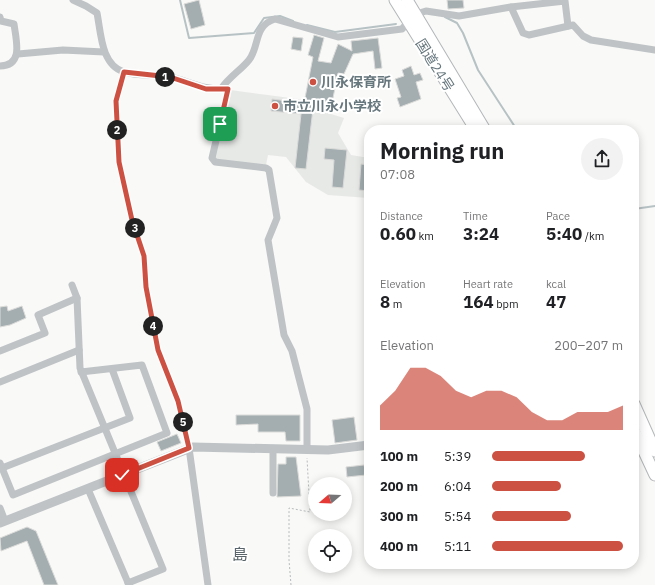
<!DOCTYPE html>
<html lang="en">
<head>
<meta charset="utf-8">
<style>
  :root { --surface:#fff; --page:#f2f2f2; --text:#202124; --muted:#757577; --accent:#cd5143 }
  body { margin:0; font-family:"IBM Plex Sans","Noto Sans JP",sans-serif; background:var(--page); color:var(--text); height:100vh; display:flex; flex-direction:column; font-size:15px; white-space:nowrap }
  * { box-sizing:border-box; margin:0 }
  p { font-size:13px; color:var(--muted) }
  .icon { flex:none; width:22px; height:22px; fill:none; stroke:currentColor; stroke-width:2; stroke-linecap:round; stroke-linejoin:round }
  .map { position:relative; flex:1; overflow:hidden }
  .side { position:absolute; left:364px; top:125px; width:275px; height:444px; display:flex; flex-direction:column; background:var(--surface); border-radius:16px; box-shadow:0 2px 10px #0003 }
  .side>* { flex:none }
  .needle { width:26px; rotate:251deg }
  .fabs { position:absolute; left:308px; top:477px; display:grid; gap:8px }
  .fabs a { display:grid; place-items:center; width:44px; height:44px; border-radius:50%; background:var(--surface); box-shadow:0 2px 10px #0003; font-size:20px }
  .pin { position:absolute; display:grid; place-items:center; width:34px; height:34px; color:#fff; margin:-17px; border-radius:8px; box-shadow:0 2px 6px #0006 }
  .km { position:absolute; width:20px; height:20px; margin:-10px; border-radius:50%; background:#222; color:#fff; font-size:11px; line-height:20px; text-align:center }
  .round { display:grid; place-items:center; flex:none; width:42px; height:42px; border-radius:21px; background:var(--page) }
  .headline { display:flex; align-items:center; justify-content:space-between; height:68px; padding:0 16px }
  h1 { font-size:22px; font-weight:800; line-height:30px }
  .metrics { display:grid; grid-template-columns:repeat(3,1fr); gap:6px; height:68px; padding:4px 16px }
  .metrics div { display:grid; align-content:center }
  .metrics b { font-size:17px; font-weight:800 }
  .metrics small { font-size:11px; font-weight:400 }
  .metrics p { font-size:11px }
  .chart { height:112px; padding:8px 16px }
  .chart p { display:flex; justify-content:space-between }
  .chart svg { width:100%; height:72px; margin-top:4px; fill:var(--accent); opacity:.7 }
  ul { padding:0 16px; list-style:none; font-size:13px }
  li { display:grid; grid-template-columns:64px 48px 1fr; align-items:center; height:30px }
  li i { height:10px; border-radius:5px; background:var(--accent) }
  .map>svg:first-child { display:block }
  .built { fill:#e7e9e7 }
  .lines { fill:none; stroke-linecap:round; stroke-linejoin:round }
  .stream { stroke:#b7c2c5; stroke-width:2 }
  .building { fill:#a4aeb1; stroke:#dbdbd9 }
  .trunk-casing { stroke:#b3b7b9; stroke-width:13 }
  .path { stroke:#b7bbbd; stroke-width:1; stroke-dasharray:2 2; stroke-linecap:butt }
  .minor { stroke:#bfc3c6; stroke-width:7 }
  .tertiary { stroke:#bfc3c6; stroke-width:9 }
  .trunk { stroke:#fff; stroke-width:11 }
  .route-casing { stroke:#fff; stroke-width:8 }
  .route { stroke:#cd5143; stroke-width:5 }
  .poi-dot { fill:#cd5143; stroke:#fff; stroke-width:1.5 }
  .labels { text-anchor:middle; stroke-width:4; stroke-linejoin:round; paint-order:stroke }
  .street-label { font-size:14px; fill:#67777e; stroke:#fff }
  .poi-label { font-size:14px; font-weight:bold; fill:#67777e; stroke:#fff; text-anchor:start }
  .quarter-label { font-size:16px; fill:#59656a; stroke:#fff }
</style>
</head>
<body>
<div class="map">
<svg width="655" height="585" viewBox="0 0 655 585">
  <rect width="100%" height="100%" fill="#f9f9f7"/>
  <polygon class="built" points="230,90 321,102 321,111 344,118 338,133 351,155 369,158 369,198 328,195 306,182 286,157 268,155 266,165 216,160 213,157"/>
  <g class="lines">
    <g class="stream">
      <polyline points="180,0 189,38 254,33 264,18 280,16 293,21"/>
      <polyline points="445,17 457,23 463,33 478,70 517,130"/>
      <polyline points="307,25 335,32 396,24"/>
      <polyline points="634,209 655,206"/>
    </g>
  </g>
  <g class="building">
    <polygon points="199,0 205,25 191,29 184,4"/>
    <polygon points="447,0 463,0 464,8 448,9"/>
    <polygon points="314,35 324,38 318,61 331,63 338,44 352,51 351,41 378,38 382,68 375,69 373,51 353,54 344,74 338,73 332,103 314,100 306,169 295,168 301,114 271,111 272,99 304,103 313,57 308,55"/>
    <polygon points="293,37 303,38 301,51 291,49"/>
    <polygon points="411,66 414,75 420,73 423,80 416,82 421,99 400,107 397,98 401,97 395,79 404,76 402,70"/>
    <polygon points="325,148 347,150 343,188 332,187 334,160 324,159"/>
    <polygon points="361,164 369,165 369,191 359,190"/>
    <polygon points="7,306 8,311 22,306 26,318 10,325 0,327 0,307"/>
    <polygon points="236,415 300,415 300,441 286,441 285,432 258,432 258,424 236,425"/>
    <polygon points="354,417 357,440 335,443 332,420"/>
    <polygon points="177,434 181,443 161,451 157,442"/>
    <polygon points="286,457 296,457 301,496 277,497 278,464 286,464"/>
    <polygon points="364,465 366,475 347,477 346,467"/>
    <polygon points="27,527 36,531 58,585 44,585 27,541 1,551 0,538"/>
  </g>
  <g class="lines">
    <defs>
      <g id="trunk">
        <polyline points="395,0 476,130"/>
        <polyline points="407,0 485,130"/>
        <polyline points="634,404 655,451"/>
        <polyline points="634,430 655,475"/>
      </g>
    </defs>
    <use href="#trunk" class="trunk-casing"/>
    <polyline class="path" points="291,585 289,560 289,508 310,512 307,458"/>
    <g class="minor">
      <path d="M73 0 86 6 97 13C101 33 101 65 124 72 139 77 156 74 171 77 193 83 203 90 228 89L212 158 215 162 266 168 269 170 277 218 268 240 284 335 292 351 307 409V450"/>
      <polyline points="511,7 565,1 568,26"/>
      <path d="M0 17 1 21 14 24C16 40 24 66 0 66"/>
      <polyline points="18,54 63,50 104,52"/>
      <polyline points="124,72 116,101 119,162 132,220 144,256 146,287 158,350 178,401 189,448 208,585"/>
      <path d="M221 89C229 77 241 70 249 60 260 46 253 26 275 19L338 37 402 29 416 14 426 11 459 16 511 7 523 33 529 35 573 25 583 36 591 40 655 50"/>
      <polyline points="72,285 77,298 80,368 163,569 128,583"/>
      <polyline points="0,351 45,333 38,315 77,298"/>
      <polyline points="0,382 79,350"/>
      <polyline points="0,463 13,495 167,433 142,365 81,372"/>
      <polyline points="2,468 130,418 112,369"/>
      <polyline points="88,489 129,585"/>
      <polyline points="273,493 273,449"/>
      <polyline points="0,508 5,521"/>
    </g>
    <polyline class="tertiary" points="0,523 193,447 328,450 369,445"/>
    <use href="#trunk" class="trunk"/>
  </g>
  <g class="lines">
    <defs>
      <polyline id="route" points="122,475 189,448 178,401 158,350 146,287 144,256 132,220 119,162 116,101 124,72 170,77 206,89 228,89 220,124"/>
    </defs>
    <use href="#route" class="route-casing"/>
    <use href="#route" class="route"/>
  </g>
  <g class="poi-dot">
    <circle cx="313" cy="82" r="4"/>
    <circle cx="275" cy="106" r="4"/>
  </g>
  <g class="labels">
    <g class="street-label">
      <text transform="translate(435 65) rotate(58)" y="5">国道24号</text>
    </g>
    <g class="poi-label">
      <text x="321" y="87">川永保育所</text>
      <text x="283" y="111">市立川永小学校</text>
    </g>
    <g class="quarter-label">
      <text x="240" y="560">島</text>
    </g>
  </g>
</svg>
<div class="fabs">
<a><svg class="needle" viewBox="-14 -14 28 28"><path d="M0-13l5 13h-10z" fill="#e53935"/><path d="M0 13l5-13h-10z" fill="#757577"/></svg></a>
<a><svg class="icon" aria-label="locate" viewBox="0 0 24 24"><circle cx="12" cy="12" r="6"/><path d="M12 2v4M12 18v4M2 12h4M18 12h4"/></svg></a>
</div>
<div class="pin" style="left:220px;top:124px;background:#1e9e55"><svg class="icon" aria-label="arrive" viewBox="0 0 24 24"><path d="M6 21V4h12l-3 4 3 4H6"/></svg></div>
<div class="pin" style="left:122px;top:475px;background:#d93025"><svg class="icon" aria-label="check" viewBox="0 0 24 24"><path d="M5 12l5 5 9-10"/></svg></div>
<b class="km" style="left:165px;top:77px">1</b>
<b class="km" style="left:117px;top:130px">2</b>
<b class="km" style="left:135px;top:228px">3</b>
<b class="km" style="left:153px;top:326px">4</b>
<b class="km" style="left:183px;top:422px">5</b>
<section class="side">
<div class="headline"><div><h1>Morning run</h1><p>07:08</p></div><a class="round"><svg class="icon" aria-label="share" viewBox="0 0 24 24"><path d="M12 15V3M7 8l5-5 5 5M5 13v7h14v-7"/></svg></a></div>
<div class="metrics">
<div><p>Distance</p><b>0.60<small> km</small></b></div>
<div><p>Time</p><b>3:24</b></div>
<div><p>Pace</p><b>5:40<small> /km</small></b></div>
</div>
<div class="metrics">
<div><p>Elevation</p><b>8<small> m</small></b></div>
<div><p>Heart rate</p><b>164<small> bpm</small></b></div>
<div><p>kcal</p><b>47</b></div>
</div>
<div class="chart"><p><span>Elevation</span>200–207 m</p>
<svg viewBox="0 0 160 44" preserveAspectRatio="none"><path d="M0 44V29L10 20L20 6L30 6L40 11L50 20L60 24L70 20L80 20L90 24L100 33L110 38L120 38L130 33L140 33L150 33L160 29V44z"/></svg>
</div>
<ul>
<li><b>100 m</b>5:39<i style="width:71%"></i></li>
<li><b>200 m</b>6:04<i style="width:53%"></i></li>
<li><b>300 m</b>5:54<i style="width:60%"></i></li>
<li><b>400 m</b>5:11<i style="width:100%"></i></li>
</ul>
</section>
</div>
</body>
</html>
